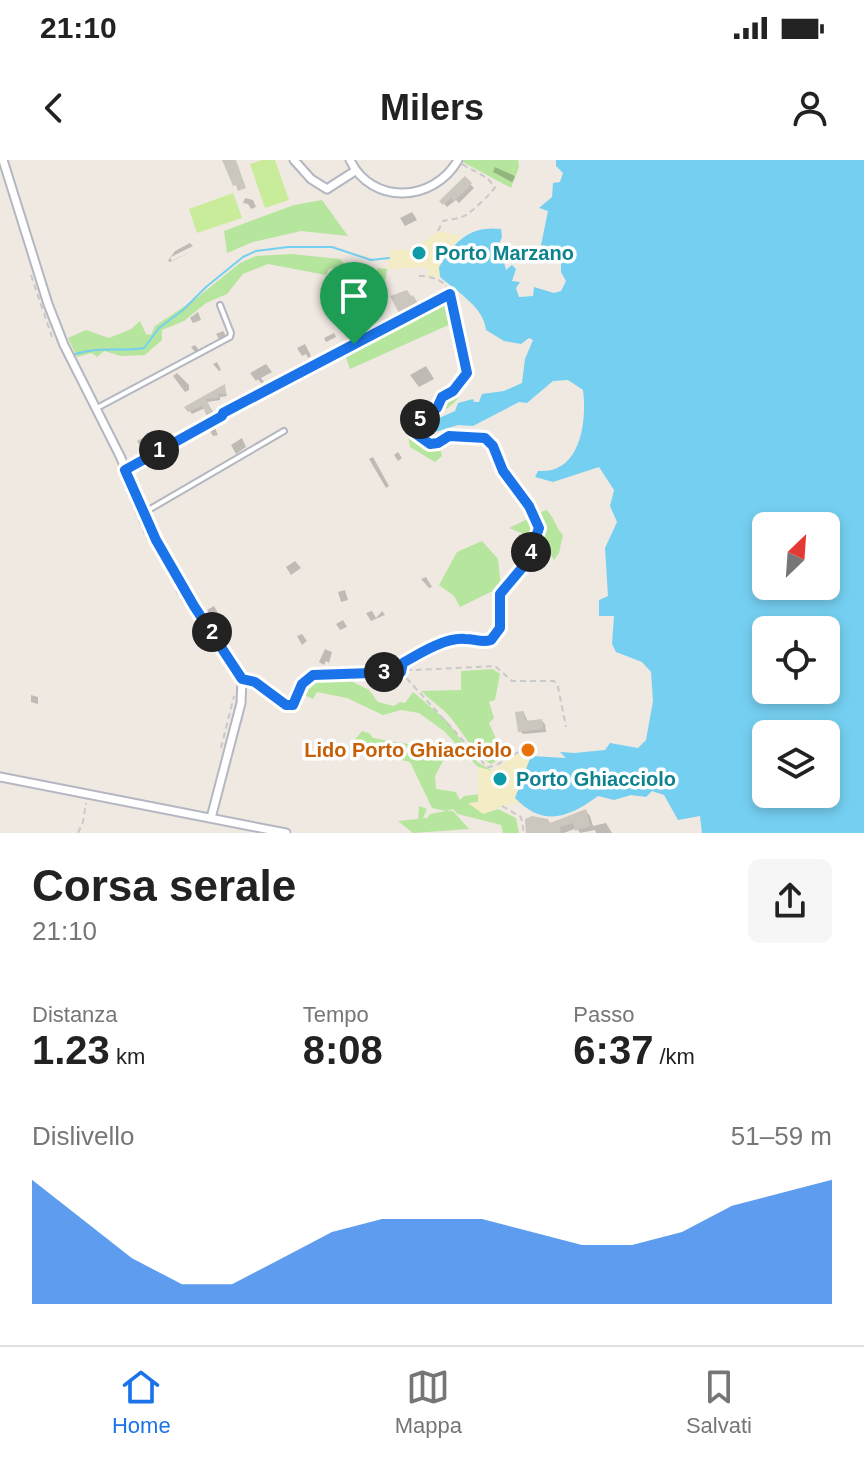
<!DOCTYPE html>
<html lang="it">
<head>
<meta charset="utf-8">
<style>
  :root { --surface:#fff; --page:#f6f6f6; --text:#222; --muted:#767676; --line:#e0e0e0; --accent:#1a73e8 }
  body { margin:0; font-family:Arial,sans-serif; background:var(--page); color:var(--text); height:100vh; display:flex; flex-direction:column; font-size:30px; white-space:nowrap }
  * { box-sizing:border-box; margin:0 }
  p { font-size:26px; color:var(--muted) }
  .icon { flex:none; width:44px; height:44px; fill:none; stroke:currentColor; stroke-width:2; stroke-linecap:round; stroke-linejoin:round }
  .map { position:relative; height:673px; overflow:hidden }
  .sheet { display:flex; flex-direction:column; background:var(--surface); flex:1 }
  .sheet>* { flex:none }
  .needle { width:52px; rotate:25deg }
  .fabs { position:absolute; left:752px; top:352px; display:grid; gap:16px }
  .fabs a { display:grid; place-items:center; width:88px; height:88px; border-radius:12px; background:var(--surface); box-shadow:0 4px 12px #0003; font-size:40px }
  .pin { position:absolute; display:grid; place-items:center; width:68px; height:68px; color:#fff; margin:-82px -34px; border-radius:50% 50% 50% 0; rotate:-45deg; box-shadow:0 0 8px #0007 }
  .pin .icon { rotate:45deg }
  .km { position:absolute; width:40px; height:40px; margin:-20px; border-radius:50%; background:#222; color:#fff; font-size:22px; line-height:40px; text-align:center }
  .round { display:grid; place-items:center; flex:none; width:84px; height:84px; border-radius:12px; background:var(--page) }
  .overview { display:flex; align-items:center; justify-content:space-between; height:136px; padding:0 32px }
  h1 { font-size:44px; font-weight:600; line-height:60px }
  .stats { display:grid; grid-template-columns:repeat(3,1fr); gap:12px; height:136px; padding:8px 32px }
  .stats div { display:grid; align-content:center }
  .stats b { font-size:40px; font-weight:600 }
  .stats small { font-size:22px; font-weight:400 }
  .stats p { font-size:22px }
  .chart { height:224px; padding:16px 32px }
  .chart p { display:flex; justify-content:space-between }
  .chart svg { width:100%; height:144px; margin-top:8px; fill:var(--accent); opacity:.7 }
  .status { display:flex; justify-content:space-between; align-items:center; height:56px; padding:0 40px; background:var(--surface); direction:ltr }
  .status svg { height:22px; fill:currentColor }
  header { display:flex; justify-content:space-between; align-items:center; height:104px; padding:0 32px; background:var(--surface); font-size:36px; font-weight:600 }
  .menu { display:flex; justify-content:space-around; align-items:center; height:112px; border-top:2px solid var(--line); background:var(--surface); font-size:22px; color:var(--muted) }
  .menu a { display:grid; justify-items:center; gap:4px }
  .menu .selected { color:var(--accent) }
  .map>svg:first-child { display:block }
  .green { fill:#b6e59e }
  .sand { fill:#f3ecc5 }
  .pitch { fill:#c9ec9a }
  .water { fill:#75cff0; fill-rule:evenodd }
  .shadow { fill:#0003 }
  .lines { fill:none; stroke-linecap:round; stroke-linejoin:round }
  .stream { stroke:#75cff0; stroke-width:2 }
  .building { fill:#cbc7bf }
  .lane-casing { stroke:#b4b7c1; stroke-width:8 }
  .street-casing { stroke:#b4b7c1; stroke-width:11 }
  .path { stroke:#c9c9c9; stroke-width:2; stroke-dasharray:6 4; stroke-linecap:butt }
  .lane { stroke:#fff; stroke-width:4 }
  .street { stroke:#fff; stroke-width:7 }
  .route-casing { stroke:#fff; stroke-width:16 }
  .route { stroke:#1a73e8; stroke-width:10 }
  .culture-dot { fill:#0f9aa8; stroke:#fff; stroke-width:3 }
  .food-dot { fill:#e8710a; stroke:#fff; stroke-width:3 }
  .labels { text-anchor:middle; stroke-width:7; stroke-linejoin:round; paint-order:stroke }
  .culture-label { font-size:20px; font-weight:bold; fill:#0d838f; stroke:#fff; text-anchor:start }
  .food-label { font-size:20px; font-weight:bold; fill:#c56008; stroke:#fff; text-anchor:end }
</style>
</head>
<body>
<div class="status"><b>21:10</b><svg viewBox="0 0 49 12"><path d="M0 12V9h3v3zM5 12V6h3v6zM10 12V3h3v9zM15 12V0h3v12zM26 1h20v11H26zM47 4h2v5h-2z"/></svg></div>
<header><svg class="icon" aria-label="back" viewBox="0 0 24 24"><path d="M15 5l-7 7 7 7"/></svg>Milers<svg class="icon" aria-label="person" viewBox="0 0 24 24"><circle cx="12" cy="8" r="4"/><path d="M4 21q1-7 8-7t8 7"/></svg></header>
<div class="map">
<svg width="864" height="673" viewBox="0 0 864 673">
  <rect width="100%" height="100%" fill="#efe9e1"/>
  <g class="green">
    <polygon points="464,0 518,0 519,7 511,28 463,2"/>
    <polygon points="322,40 348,76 301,71 253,82 227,93 224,71 294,45"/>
    <path d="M292 94 340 99 352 111 375 112 378 108 387 109 385 122C359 122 358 122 337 108L329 109 326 115 268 104 243 114 227 134 206 143 184 161 162 170V180L145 195 121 196 104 191 97 197 92 193 77 197 68 178 86 170 109 178 131 169 140 161 146 174 151 175 155 166 198 137 240 103 256 96Z"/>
    <polygon points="448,137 453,163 350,209 344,192"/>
    <path d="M455 234 458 238C447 254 424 255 419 272L427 282 451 275 454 280 452 284 440 287 442 296 435 302 410 287 407 269 440 242Z"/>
    <path d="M546 350C555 357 555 367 563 375L559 393 554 400 543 382 509 368Z"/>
    <polygon points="482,381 498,399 501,427 460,447 454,436 439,425 457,392"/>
    <path d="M493 509 500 514 495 540 489 542 494 558 489 563 497 581V588L502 593 498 600 491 604C474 594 465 576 454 562 446 550 431 541 421 531L461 530V511Z"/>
    <polygon points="347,519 369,530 378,542 394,546 400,542 405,543 413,532 446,560 477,602 493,611 478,607 444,571 419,553 401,550 383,555 347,538 317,532 313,539 302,534 306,526 324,520"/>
    <polygon points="362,571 369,573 373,578 437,589 443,601 435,616 436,629 456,632 460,640 464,636 480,634 478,642 483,654 498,649 516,658 519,673 503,673 501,665 458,654 453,649 447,651 453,651 469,669 413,673 398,661 418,659 419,646 427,649 423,658 427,658 430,654 446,651 432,648 410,602 349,587"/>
  </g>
  <g class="sand">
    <polygon points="438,71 461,76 439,106 440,117 426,116 430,111 426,107 387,109 391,90 414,90"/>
    <polygon points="529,592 531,596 515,638 521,644 511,643 483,654 468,643 478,642 478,607 493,611 517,594"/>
  </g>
  <g class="pitch">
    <polygon points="262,0 275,0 289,40 265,48 250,4"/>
    <polygon points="233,33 242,58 197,73 189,49"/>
  </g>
  <path class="water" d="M556 0H864V673H702L700 656 678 660 664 635 652 631 646 637 631 635 614 640 598 636C569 657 544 668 515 638L531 596 566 598 560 592 574 593 605 590 610 583 638 588 646 580 653 541 651 512 642 502 616 492 612 484 614 456H599V440L608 436 605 388 617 362 610 346 614 330 599 307 553 322 535 317 538 311C581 314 587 261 583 230L568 220 553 221 527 243 519 242 473 266 458 265 429 274 423 270 428 263 455 251 458 243 473 239 474 242H479L482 234 504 231 522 223 525 199 533 180 529 178 521 184 504 181 486 170C484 147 456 131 440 117L439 107C454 82 470 65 501 69L502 77 499 84 503 88 500 101 504 102 506 110 512 105 516 109 512 121 520 122 516 128 519 137 533 136 534 127 554 133 561 131 566 121 561 112V101L541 85 548 51 539 48 552 37 553 23 560 22 563 13 556 6ZM826 366V426H766V366ZM826 470V530H766V470ZM826 574V634H766V574Z"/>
  <g class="shadow">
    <polygon points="495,7 513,15 515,17 512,22 495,13 493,12"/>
    <polygon points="465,19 474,28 459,43 456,40 447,47 442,41"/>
    <polygon points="245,38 253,40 256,47 251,49 248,44 243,43"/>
    <polygon points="412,52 417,60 405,66 400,58"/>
    <polygon points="190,83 193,86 171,97 171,101 195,90 170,102 168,101 175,91"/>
    <polygon points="410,136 421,149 405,157 402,154"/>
    <polygon points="198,152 201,160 193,163 190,158"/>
    <polygon points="223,171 226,176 219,179 216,174"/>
    <polygon points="334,173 336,177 326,182 324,178"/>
    <polygon points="305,184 311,196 308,198 306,194 302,196 297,188"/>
    <polygon points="195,185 199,190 195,192 191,187"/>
    <polygon points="217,202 221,210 219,211 213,204"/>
    <polygon points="266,204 272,212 261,218 264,222 261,223 258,219 256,221 250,213"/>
    <polygon points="426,206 434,219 419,227 410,215"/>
    <polygon points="177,213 189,225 189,230 185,232 173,216"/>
    <polygon points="224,226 227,236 220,237 220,240 207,242 216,258 212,260 205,248 192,254 187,248"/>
    <polygon points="215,268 218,275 213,276 210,271"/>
    <polygon points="146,276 151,283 142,289 137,281"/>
    <polygon points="242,278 246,287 236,294 231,285"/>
    <polygon points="398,292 402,298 398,301 394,295"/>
    <polygon points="373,297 389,326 386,328 369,299"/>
    <polygon points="295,401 301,408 291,415 286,407"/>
    <polygon points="426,417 432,427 429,428 421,419"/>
    <polygon points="345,430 348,440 341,442 338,432"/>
    <polygon points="214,446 218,453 211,456 207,450"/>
    <polygon points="372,451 376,458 382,451 385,455 371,461 366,453"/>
    <polygon points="343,460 347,467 340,470 336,464"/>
    <polygon points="302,474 307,481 302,485 297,476"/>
    <polygon points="325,489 332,492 329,503 326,501 324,505 319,502"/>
    <polygon points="31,535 38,537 38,544 31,542"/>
    <polygon points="524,553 528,562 542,561 545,564 546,572 523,574 520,571"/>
    <polygon points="586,651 590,656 593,666 606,663 612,673 596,673 595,670 580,673 577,668 564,673 527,673"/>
  </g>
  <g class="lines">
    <path class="stream" d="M75 194C101 186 118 192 144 188L159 168 183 150 206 127 243 97 256 91 288 87H332L371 100 389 98"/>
  </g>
  <g class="building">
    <polygon points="222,0 236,0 246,28 238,31 236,25 233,26"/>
    <polygon points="465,16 472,23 469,27 454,41 451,38 443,45 439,41"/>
    <polygon points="407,130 411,136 413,135 419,145 400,155 390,136"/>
    <polygon points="225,224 226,234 218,234 219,238 206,239 214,254 208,258 202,246 188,252 184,247"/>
    <polygon points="524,551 525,561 542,559 543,569 518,572 515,552"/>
    <polygon points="586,649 590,666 575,671 573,663 560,667 561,673 526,673 525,659 532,656 548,659 550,663"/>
  </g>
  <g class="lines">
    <defs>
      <g id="lane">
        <polyline points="97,248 230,177 231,173 220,145"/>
        <polyline points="127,308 222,256 223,253 354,184"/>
        <polyline points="145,352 284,271"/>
      </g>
      <g id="street">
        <polyline points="3,0 48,144 64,185 120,296 156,380 194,446 242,519 241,543 211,658"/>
        <polyline points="294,0 311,19 327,29 355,11"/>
        <path d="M350 0C372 46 434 42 458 0"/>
        <polyline points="0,617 286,673"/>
      </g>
    </defs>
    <use href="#lane" class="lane-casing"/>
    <use href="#street" class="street-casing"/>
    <g class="path">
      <path d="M438 71 443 61C450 59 459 59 464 56 471 53 492 33 495 27L487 18 462 4"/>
      <polyline points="31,115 52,177"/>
      <path d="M419 116C427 116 437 118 443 123 452 130 465 197 467 213L461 224 442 237 433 251 420 259 416 274 430 284 457 275 480 277 492 284 503 311 529 346 539 368C536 378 533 390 528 399 518 420 489 432 501 461L497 475 486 482 464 478 440 485 403 503 401 512 487 607C504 606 511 591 528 590"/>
      <polyline points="359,182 449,135"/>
      <polyline points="123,323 147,379"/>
      <polyline points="176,430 185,445"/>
      <polyline points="251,520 286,545 293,545 302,524 313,515 495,506 512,521 554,521 558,527 566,567"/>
      <polyline points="221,588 234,536"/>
      <polyline points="502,646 521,657 524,673"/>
      <polyline points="78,673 83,662 86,643"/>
    </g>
    <use href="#lane" class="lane"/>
    <use href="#street" class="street"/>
  </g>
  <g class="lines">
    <defs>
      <path id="route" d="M450 134 467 213 453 231 442 237 437 248 420 259 416 274 430 284 438 283 449 276 485 278 493 286 503 311 529 346 539 368 527 402 500 434V468L491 480C481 483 476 479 465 479 446 477 420 493 403 503L401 512 313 515 302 524 293 545H286L255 522 242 519 194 446 156 380 125 310 222 256 223 253Z"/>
    </defs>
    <use href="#route" class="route-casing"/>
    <use href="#route" class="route"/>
  </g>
  <g class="culture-dot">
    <circle cx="419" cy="93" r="8"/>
    <circle cx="500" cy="619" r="8"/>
  </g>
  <circle class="food-dot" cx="528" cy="590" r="8"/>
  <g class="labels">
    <g class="culture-label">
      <text x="435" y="100">Porto Marzano</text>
      <text x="516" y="626">Porto Ghiacciolo</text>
    </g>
    <g class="food-label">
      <text x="512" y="597">Lido Porto Ghiacciolo</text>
    </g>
  </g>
</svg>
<div class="fabs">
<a><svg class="needle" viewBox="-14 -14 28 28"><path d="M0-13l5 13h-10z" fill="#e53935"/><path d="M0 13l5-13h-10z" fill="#767676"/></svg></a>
<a><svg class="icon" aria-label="locate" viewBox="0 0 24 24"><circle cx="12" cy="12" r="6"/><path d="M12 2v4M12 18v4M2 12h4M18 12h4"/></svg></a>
<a><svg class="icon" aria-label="layers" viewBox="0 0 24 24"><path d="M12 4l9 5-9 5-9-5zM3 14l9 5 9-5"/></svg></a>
</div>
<div class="pin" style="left:354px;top:184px;background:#1e9e55"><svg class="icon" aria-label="arrive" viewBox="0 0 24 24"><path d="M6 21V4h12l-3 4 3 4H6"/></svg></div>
<b class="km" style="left:159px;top:290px">1</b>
<b class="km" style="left:212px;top:472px">2</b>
<b class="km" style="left:384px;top:512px">3</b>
<b class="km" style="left:531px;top:392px">4</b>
<b class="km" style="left:420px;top:259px">5</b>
</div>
<section class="sheet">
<div class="overview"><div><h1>Corsa serale</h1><p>21:10</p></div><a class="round"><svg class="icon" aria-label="share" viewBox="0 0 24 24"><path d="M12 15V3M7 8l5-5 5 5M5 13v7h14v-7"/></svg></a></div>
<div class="stats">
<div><p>Distanza</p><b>1.23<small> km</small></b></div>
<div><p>Tempo</p><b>8:08</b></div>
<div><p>Passo</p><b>6:37<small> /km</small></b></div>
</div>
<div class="chart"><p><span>Dislivello</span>51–59 m</p>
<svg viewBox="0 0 160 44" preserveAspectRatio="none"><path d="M0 44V6L10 18L20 30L30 38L40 38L50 30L60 22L70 18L80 18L90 18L100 22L110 26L120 26L130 22L140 14L150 10L160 6V44z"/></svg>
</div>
</section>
<nav class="menu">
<a class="selected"><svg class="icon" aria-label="home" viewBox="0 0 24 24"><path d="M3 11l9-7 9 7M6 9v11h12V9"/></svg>Home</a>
<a><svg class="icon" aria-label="map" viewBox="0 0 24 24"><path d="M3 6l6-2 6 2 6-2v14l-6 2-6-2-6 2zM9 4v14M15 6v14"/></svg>Mappa</a>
<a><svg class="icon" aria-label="saved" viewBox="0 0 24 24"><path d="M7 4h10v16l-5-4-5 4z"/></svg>Salvati</a>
</nav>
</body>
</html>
